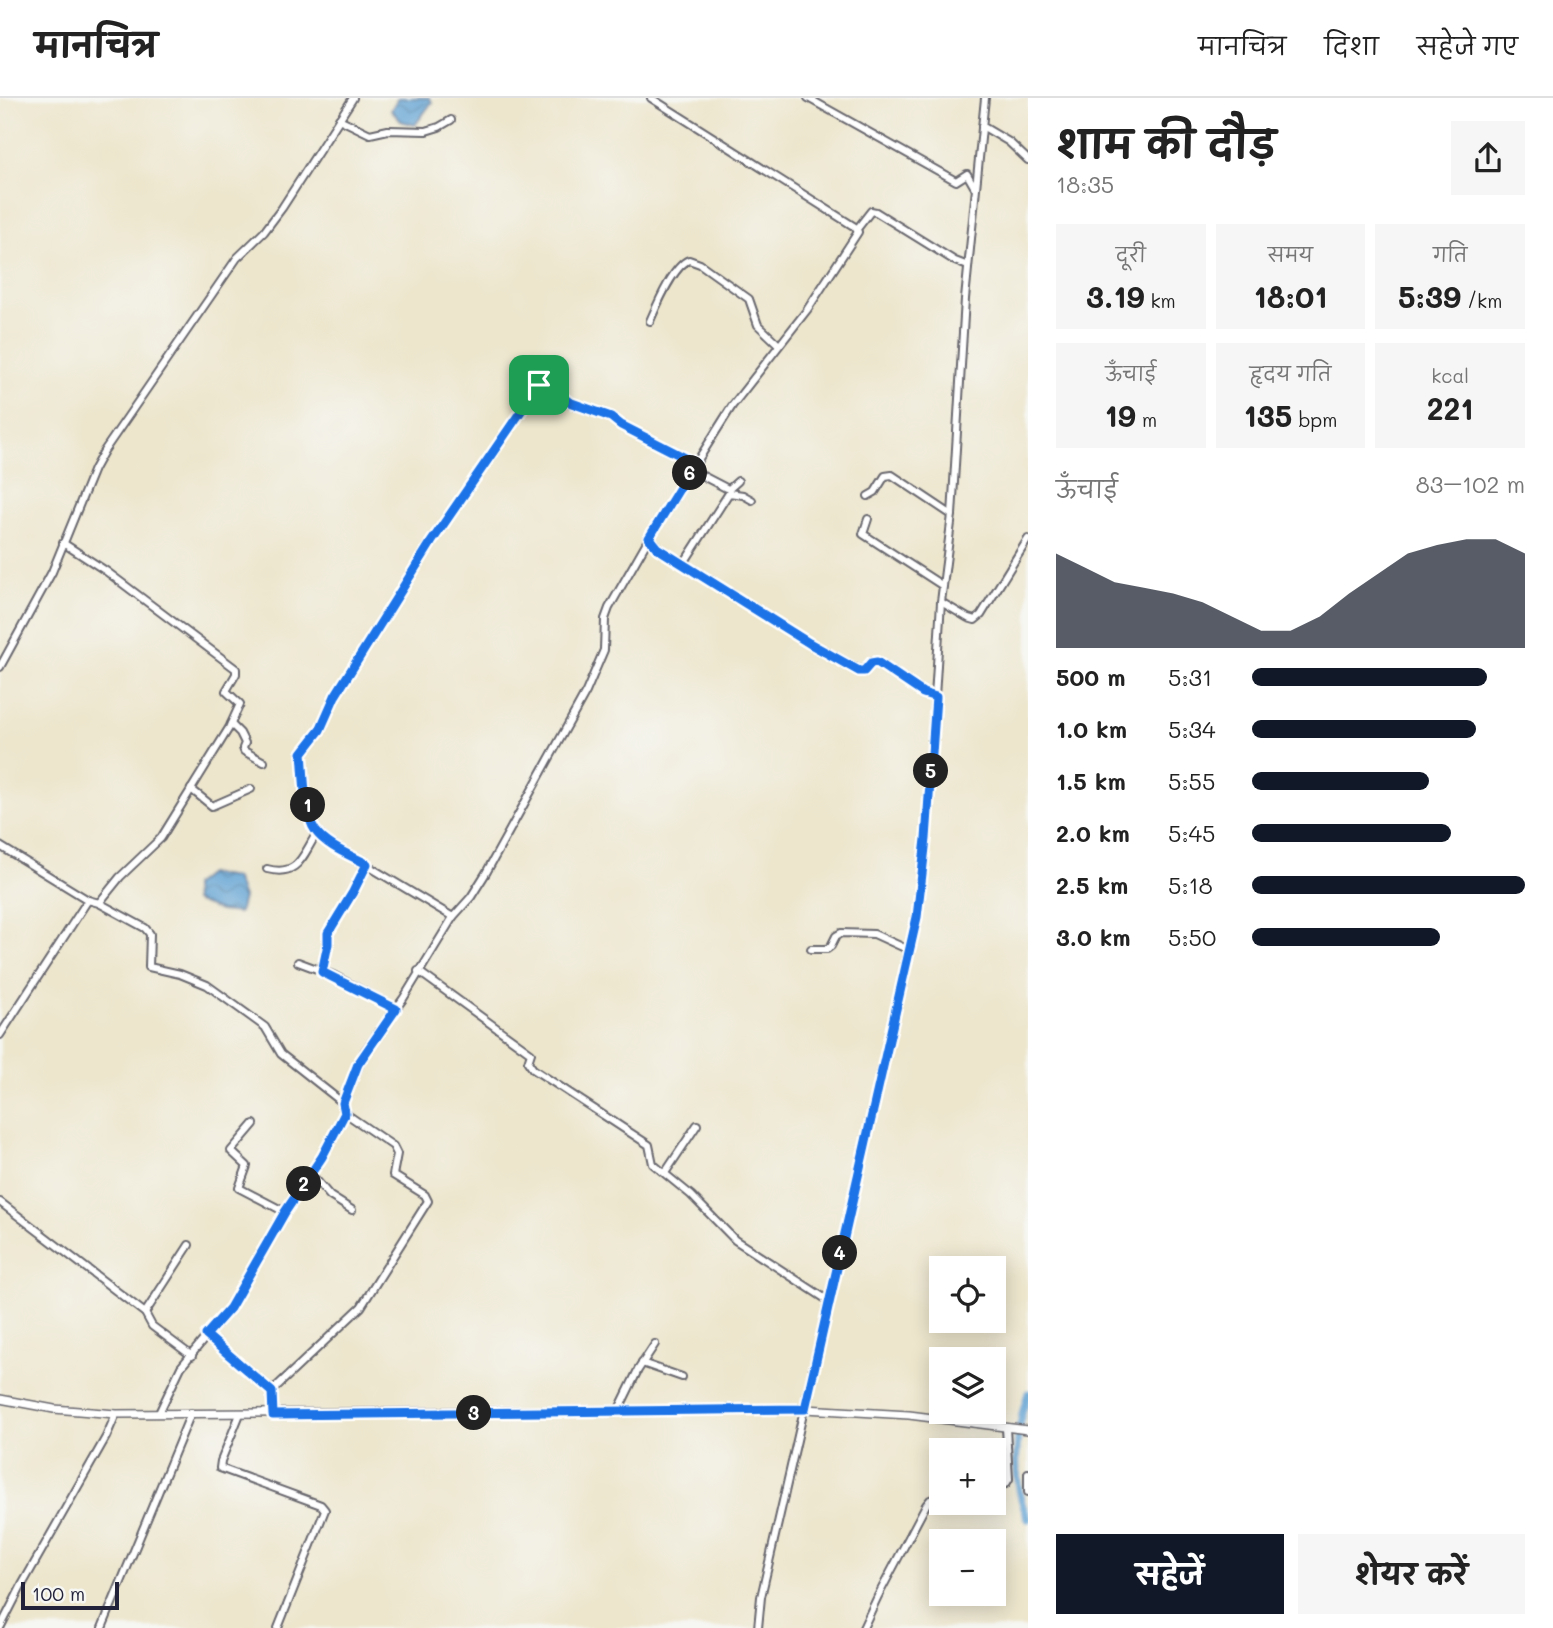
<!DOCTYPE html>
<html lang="hi">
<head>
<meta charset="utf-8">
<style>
  :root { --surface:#fff; --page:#f6f6f6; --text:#222; --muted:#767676; --line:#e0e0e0; --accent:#111827 }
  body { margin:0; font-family:Mali,"Playpen Sans Deva",sans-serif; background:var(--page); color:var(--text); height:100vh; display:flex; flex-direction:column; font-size:26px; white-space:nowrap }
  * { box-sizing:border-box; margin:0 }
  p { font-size:23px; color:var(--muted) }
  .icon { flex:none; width:38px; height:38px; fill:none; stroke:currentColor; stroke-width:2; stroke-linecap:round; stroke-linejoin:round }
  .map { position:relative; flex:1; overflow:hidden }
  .drawer { display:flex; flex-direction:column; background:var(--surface); width:525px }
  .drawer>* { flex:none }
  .controls { position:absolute; left:929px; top:1158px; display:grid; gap:14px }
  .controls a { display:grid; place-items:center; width:77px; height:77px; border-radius:0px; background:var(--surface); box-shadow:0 4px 18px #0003; font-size:35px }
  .scale { position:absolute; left:21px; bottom:18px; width:98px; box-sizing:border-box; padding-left:7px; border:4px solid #22223b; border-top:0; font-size:19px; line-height:24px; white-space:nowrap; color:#22223b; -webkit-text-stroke:5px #f6f6f2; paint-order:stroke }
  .pin { position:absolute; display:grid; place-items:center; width:60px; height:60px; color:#fff; margin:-30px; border-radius:14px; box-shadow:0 4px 10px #0006 }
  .km { position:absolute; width:35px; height:35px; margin:-18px; border-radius:50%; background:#222; color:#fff; font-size:19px; line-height:35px; text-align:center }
  .round { display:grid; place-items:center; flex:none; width:74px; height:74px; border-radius:0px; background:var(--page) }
  .summary { display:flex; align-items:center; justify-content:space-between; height:119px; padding:0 28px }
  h1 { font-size:38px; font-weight:700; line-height:52px }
  .metrics { display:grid; grid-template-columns:repeat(3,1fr); gap:10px; height:119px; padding:7px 28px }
  .metrics div { display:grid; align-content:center; border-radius:0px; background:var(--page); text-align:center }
  .metrics b { font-size:30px; font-weight:700 }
  .metrics small { font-size:19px; font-weight:400 }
  .metrics p { font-size:19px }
  .chart { height:196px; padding:14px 28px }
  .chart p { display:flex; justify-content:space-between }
  .chart svg { width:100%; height:126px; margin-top:7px; fill:var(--accent); opacity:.7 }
  .action { display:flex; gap:14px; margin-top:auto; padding:14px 28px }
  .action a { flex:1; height:80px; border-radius:0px; background:var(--accent); color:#fff; font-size:28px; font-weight:700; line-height:80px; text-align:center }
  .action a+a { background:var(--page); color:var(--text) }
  ul { padding:0 28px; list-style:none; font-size:23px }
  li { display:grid; grid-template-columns:112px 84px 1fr; align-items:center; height:52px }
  li i { height:18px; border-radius:9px; background:var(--accent) }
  header { display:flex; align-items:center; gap:42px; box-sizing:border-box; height:98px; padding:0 35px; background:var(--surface); border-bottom:2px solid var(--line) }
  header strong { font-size:33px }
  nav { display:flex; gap:38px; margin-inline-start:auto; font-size:24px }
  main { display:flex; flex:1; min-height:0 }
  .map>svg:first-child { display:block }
  .water { fill:url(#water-waves); stroke:#406287; stroke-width:2 }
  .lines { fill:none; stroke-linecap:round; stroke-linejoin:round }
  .canal { stroke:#5fa1d3; stroke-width:7 }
  .minor-casing { stroke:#69676e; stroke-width:10 }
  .tertiary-casing { stroke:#69676e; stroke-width:10 }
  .minor { stroke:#fff; stroke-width:6 }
  .tertiary { stroke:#fff; stroke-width:7 }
  .route-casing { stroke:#fff; stroke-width:14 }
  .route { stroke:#1a73e8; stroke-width:9 }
</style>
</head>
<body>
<header>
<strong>मानचित्र</strong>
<nav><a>मानचित्र</a><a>दिशा</a><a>सहेजे गए</a></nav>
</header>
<main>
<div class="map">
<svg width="1028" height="1530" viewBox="0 0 1028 1530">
  <defs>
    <pattern id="water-waves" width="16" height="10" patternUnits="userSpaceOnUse" patternTransform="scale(1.75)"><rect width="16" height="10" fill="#5fa1d3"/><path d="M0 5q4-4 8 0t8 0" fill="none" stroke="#4e83ac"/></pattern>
  </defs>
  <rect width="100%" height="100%" fill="#f6f6f2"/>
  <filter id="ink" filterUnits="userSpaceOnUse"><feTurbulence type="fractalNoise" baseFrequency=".0143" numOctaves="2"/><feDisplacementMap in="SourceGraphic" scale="14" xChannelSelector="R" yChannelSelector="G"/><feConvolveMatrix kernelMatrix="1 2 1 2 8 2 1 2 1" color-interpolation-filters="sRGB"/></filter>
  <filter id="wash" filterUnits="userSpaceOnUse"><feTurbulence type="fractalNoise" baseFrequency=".00686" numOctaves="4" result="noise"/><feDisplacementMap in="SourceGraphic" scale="28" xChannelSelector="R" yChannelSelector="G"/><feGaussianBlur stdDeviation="1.57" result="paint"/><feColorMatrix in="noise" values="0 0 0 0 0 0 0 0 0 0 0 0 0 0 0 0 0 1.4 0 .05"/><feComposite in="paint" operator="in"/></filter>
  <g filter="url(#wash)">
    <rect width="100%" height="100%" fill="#ede6cd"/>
    <g class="water">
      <polygon points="398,0 429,0 432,4 415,27 401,23 391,12"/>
      <polygon points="208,776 235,780 243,799 239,815 220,813 194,803 193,788"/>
    </g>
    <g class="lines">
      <path class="canal" d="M1028 1295C1015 1333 1011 1383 1028 1421"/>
    </g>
  </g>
  <g filter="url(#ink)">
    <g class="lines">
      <defs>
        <g id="minor">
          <polyline points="651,0 855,129 858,134 807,212 732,308 649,440 658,450 809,545 861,573 873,564 879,565 923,595 936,599"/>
          <polyline points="808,0 956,83 967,76 975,90"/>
          <polyline points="339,21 370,36 388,32 426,33 439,29 451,22"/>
          <polyline points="982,28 1009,44 1028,62"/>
          <polyline points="857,131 871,113 876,114 955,163 968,168"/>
          <path d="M650 223C657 207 673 168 689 162L700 166 749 201 758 227 779 247"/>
          <polyline points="694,369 701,377 726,390 729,391 738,383"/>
          <polyline points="868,398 875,394 885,378 892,377 952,417"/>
          <polyline points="868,421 863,436 943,488"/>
          <polyline points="63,445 106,473 236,571 236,576 226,593 240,606 229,630 161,740 120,779 99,805"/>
          <polyline points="684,465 729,395 743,397 752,402"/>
          <polyline points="941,504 968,520 975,522 981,517 1028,441"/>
          <polyline points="0,569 52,474 94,371 104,353 237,160 264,134 282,110 353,0"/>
          <polyline points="231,626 240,635 245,645 243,650 244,653 264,664"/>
          <polyline points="191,691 212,708 251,691"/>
          <polyline points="0,748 88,802 0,937"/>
          <path d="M267 771C299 779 302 758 317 735"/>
          <polyline points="88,802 99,805 145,830 150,836 149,869 180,876 207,887 265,929 281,956 343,1005"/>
          <polyline points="453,819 328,744 313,730 309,720 302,655 320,632 335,598 432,443 539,287 543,285 569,305 611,319 621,327 695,365"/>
          <polyline points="811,851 827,851 831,848 836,838 841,835 874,836 909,852"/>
          <polyline points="298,864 333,877 396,911"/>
          <polyline points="418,873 531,955 528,964 533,971 649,1047 653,1066 691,1097 735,1142 829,1203"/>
          <polyline points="322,874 328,846 328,835 353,794 367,767"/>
          <polyline points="254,1026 231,1053 247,1068 239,1090 285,1114"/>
          <polyline points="665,1075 697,1027"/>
          <polyline points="311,1076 330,1098 352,1112"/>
          <polyline points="0,1104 145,1215 152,1228 192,1258"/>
          <polyline points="145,1215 189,1147"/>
          <polyline points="206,1237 272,1294"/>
          <polyline points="642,1265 682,1279"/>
          <polyline points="618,1313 638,1272 655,1246"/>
          <polyline points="159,1315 181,1269 230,1210 285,1114 322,1059 345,1015 343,1005 365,953 403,901 453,819 471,799 486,775 586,594 604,552 605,521 609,510 649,440"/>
          <polyline points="240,1316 221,1363 220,1370 321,1407 325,1412 278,1530"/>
          <polyline points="273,1317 272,1294 275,1290 361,1209 428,1103 425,1097 393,1077 397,1056 393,1048 345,1015"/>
          <polyline points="1028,1375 1028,1394"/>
          <polyline points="994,1388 1006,1386 1009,1381 1006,1330"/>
          <polyline points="0,1530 22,1487 106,1339 116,1316"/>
          <polyline points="102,1530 191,1315"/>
          <polyline points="758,1530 761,1499 917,819 926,741 941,504 952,417 965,201 985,0"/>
          <polyline points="863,1530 878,1498 926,1407 930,1402 942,1397"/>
        </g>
        <polyline id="tertiary" points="0,1301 54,1311 116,1316 805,1311 909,1317 1028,1332"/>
      </defs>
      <use href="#minor" class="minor-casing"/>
      <use href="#tertiary" class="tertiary-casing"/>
      <use href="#minor" class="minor"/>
      <use href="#tertiary" class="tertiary"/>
    </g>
  </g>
  <g class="lines" filter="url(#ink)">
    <defs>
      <path id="route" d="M543 285 569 304 611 319 621 327 695 365 649 440 657 450 809 545 859 573H864L871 565 877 564 923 595 936 599 926 741 917 819 805 1311 273 1317 272 1294 206 1237 230 1210 285 1114 322 1059 345 1015 343 1005 358 966 396 911 322 874 328 846V835L353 794 367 766C350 757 326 748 315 732 304 717 304 674 302 655L320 632 335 598 432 443 539 287Z"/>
    </defs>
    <use href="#route" class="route-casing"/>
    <use href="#route" class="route"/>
  </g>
</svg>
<div class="controls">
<a><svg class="icon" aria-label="locate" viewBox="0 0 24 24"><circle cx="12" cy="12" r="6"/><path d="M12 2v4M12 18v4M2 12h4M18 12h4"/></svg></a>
<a><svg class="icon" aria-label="layers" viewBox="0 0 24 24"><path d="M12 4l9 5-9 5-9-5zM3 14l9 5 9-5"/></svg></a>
<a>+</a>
<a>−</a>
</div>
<div class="scale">100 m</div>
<div class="pin" style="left:539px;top:287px;background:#1e9e55"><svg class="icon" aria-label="arrive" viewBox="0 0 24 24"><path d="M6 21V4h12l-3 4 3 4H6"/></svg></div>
<b class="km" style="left:308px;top:707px">1</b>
<b class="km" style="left:304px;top:1086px">2</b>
<b class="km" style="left:474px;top:1315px">3</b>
<b class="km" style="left:840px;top:1155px">4</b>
<b class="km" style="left:931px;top:673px">5</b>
<b class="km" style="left:690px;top:375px">6</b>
</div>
<section class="drawer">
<div class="summary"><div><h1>शाम की दौड़</h1><p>18:35</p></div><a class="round"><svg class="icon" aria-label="share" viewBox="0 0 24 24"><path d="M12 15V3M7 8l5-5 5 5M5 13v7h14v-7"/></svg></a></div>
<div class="metrics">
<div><p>दूरी</p><b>3.19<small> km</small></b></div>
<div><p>समय</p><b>18:01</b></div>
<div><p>गति</p><b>5:39<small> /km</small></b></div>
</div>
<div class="metrics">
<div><p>ऊँचाई</p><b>19<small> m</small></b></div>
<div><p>हृदय गति</p><b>135<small> bpm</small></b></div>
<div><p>kcal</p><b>221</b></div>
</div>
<div class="chart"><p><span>ऊँचाई</span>83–102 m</p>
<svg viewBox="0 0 160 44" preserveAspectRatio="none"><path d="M0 44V11L10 16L20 21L30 23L40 25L50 28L60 33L70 38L80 38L90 33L100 25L110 18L120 11L130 8L140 6L150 6L160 11V44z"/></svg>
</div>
<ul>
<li><b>500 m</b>5:31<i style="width:86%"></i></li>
<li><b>1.0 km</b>5:34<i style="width:82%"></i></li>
<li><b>1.5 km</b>5:55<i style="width:65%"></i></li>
<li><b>2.0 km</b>5:45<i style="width:73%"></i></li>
<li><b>2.5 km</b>5:18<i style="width:100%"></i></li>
<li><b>3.0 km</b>5:50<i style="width:69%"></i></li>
</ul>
<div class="action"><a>सहेजें</a><a>शेयर करें</a></div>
</section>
</main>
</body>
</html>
